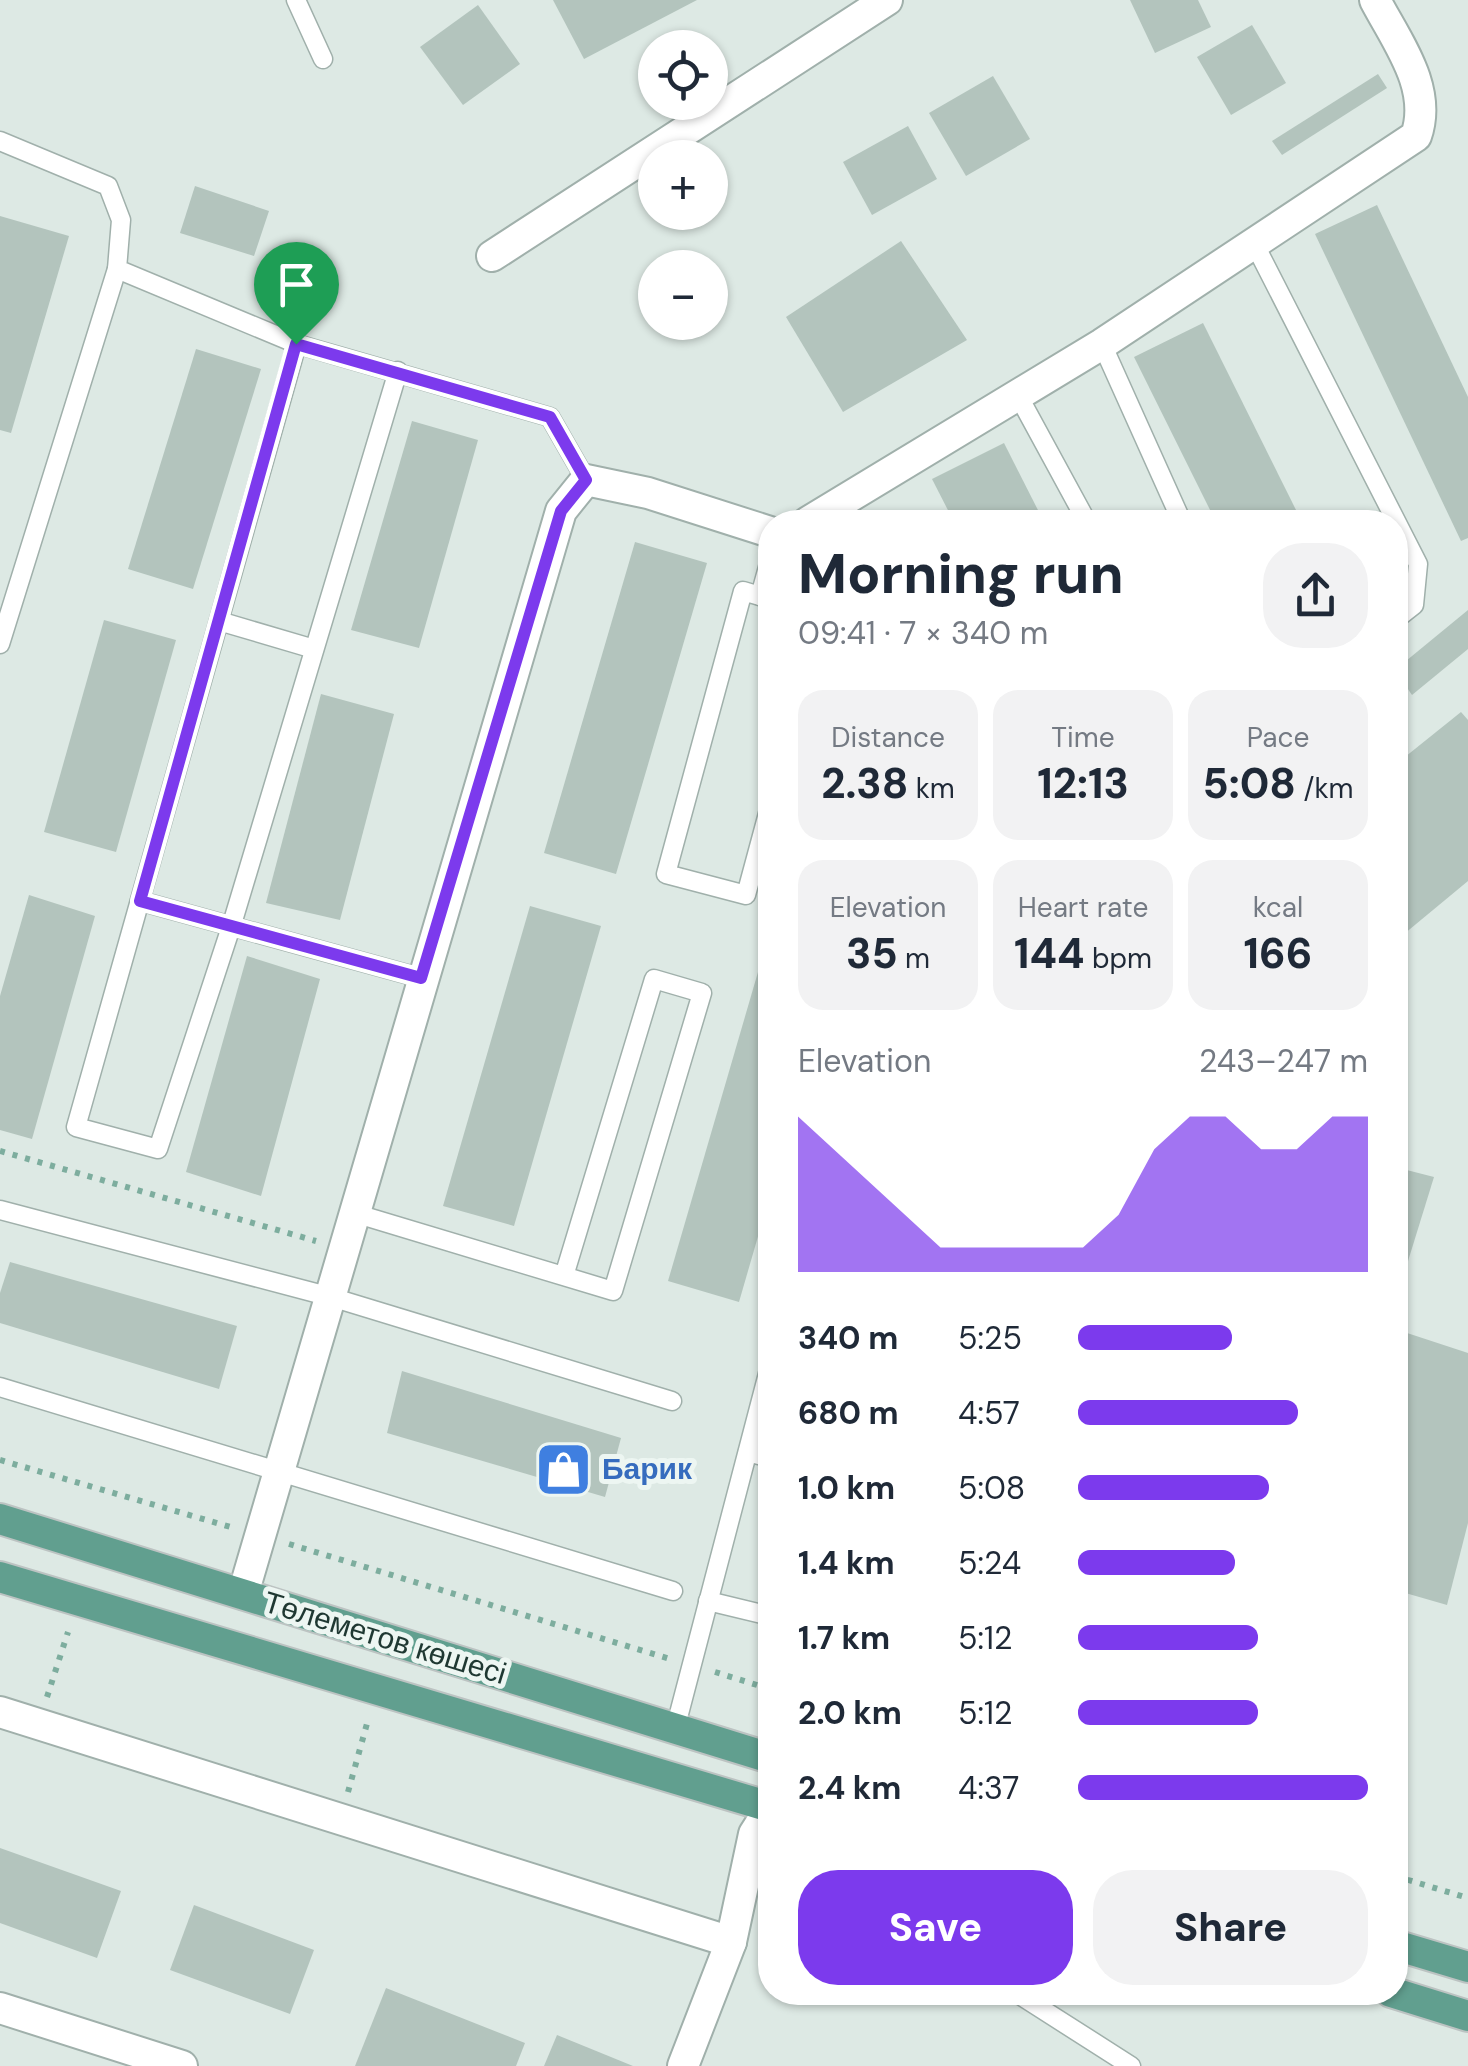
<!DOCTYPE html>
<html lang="en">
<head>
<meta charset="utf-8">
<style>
  :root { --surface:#fff; --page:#f2f2f3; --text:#1f2937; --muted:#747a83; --accent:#7c3aed }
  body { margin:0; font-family:"DM Sans",sans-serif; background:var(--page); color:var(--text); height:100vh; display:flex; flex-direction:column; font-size:38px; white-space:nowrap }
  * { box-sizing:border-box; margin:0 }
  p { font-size:32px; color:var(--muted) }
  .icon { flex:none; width:55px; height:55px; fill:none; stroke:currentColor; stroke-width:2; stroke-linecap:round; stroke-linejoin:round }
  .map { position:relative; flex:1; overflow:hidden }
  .drawer { position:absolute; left:758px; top:510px; width:650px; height:1495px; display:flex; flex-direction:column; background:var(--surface); border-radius:40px; box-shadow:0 2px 8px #0004 }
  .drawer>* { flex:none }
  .tools { position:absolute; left:638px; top:30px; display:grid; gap:20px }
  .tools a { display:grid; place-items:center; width:90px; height:90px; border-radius:50%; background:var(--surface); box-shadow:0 2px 8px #0004; font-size:50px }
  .pin { position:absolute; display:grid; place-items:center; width:85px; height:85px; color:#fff; margin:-102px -42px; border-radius:50% 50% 50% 0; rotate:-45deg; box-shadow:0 0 10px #0007 }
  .pin .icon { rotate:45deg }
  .round { display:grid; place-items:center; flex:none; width:105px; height:105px; border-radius:40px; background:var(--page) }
  .overview { display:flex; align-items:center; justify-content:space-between; height:170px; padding:0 40px }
  h1 { font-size:55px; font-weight:800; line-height:75px }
  .metrics { display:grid; grid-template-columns:repeat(3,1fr); gap:15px; height:170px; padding:10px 40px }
  .metrics div { display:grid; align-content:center; border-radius:25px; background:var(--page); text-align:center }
  .metrics b { font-size:42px; font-weight:800 }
  .metrics small { font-size:28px; font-weight:400 }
  .metrics p { font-size:28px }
  .chart { height:280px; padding:20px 40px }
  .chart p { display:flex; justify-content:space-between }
  .chart svg { width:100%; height:180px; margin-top:10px; fill:var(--accent); opacity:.7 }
  .cta { display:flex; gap:20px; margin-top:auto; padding:20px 40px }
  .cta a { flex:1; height:115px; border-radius:40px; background:var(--accent); color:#fff; font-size:40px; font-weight:800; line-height:115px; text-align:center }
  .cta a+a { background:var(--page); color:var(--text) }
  ul { padding:0 40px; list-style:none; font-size:32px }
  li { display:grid; grid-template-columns:160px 120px 1fr; align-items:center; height:75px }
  li i { height:25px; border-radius:12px; background:var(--accent) }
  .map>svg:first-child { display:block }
  .building { fill:#b3c4bd }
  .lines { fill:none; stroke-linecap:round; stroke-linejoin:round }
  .service-casing { stroke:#a0b0ab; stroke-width:21 }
  .minor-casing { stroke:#a0b0ab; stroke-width:34 }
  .primary-casing { stroke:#bcc3c2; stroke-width:34 }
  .path { stroke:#7dad9e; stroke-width:6; stroke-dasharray:5 8; stroke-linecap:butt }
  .service { stroke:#fff; stroke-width:18 }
  .minor { stroke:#fff; stroke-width:30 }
  .primary { stroke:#619f8f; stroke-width:30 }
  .route-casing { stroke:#fff; stroke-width:20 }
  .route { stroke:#7c3aed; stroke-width:12 }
  .labels { text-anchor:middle; stroke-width:10; stroke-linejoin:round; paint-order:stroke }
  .shop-label { font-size:30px; font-weight:bold; fill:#366cbe; stroke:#edf6f2; text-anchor:start }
  .street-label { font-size:30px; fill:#1f3832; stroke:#edf6f2 }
</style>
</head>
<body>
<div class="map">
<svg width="1468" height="2066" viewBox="0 0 1468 2066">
  <rect width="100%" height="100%" fill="#dde9e4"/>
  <g class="building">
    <polygon points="553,0 697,0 584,59"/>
    <polygon points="1130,0 1198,0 1211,27 1155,53"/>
    <polygon points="478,5 520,64 463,105 420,47"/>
    <polygon points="1252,25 1286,83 1231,115 1197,57"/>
    <polygon points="1378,74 1387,88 1282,155 1272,141"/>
    <polygon points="993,76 1030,139 966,176 929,113"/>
    <polygon points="908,126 937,179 872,215 843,162"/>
    <polygon points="195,186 269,211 254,256 180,233"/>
    <polygon points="1377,205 1468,397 1468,538 1461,541 1315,234"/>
    <polygon points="0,216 69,236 11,433 0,430"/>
    <polygon points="901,241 967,340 843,412 786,317"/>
    <polygon points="1203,323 1302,522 1216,522 1134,357"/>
    <polygon points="196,349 261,369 193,589 128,569"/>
    <polygon points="412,421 478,440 419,648 351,630"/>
    <polygon points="1004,443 1044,522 954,522 932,479"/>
    <polygon points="635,542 707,563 616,874 544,853"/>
    <polygon points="1468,610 1468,649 1412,695 1395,670"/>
    <polygon points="104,620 176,640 116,852 44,832"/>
    <polygon points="321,694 394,714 340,920 266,903"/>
    <polygon points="1461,712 1468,720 1468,881 1404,934 1395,923 1395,765"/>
    <polygon points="29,895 95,916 32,1139 0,1130 0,996"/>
    <polygon points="530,906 601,926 514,1226 443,1206"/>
    <polygon points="247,956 320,979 261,1196 186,1172"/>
    <polygon points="758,972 770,975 770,1195 739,1302 668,1281"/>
    <polygon points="1395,1167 1434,1177 1396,1300 1395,1300"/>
    <polygon points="10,1262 237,1326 219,1389 0,1323 0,1293"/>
    <polygon points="1401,1331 1468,1353 1468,1523 1447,1605 1395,1590 1395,1354"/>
    <polygon points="402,1371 621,1438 605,1497 387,1433"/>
    <polygon points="0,1848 121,1891 97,1958 0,1923"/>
    <polygon points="194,1905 314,1950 290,2014 170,1970"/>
    <polygon points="386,1988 525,2043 516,2066 355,2066"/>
    <polygon points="557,2035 633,2066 544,2066"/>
  </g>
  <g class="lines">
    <defs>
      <g id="service">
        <polyline points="296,0 323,59"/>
        <polyline points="0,141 108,186 121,220 117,269 297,344"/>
        <polyline points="1254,243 1418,564 1414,605 1395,620"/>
        <polyline points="1102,344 1182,522"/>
        <polyline points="398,371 232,924 158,1149 76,1127 297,344 550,417 586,480"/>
        <polyline points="1019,397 1087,522"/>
        <polyline points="760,596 770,560"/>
        <polyline points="770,599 743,591 666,874 746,895 770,806"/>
        <polyline points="219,621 314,649"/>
        <polyline points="0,644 117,269"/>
        <polyline points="140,901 421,978"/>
        <polyline points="0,1210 331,1297 672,1401"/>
        <polyline points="354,1213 613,1291 702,993 654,979 564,1276"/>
        <polyline points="0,1387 673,1591"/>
        <polyline points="748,1452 770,1458"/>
        <polyline points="708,1601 770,1616"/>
        <polyline points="675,1729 770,1366"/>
        <polyline points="1015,1992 1131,2066"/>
      </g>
      <g id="minor">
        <polyline points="492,256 887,0"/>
        <path d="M808 522 1102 344 1416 136C1433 88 1397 42 1375 0"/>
        <polyline points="243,1594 561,511 586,480 648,493 770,532"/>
        <polyline points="0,1712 731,1942"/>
        <polyline points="0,2008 182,2066"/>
        <polyline points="683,2066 731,1942 754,1834 770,1809"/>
      </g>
      <g id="primary">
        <polyline points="0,1519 770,1758"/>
        <polyline points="0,1577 770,1807"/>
        <polyline points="1395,1945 1468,1967"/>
        <polyline points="1391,1992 1468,2016"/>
      </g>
    </defs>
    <use href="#service" class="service-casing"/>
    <use href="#minor" class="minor-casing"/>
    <use href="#primary" class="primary-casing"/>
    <g class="path">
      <polyline points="0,1151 316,1241"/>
      <polyline points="0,1460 234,1528"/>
      <polyline points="289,1544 670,1659"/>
      <polyline points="715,1672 770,1689"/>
      <polyline points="47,1697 68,1632"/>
      <polyline points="348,1792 368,1720"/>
      <polyline points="1395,1876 1468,1898"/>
    </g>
    <use href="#service" class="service"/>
    <use href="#minor" class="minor"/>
    <use href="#primary" class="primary"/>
  </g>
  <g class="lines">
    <defs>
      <polygon id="route" points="296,344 550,417 586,480 561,511 421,978 140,901"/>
    </defs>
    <use href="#route" class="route-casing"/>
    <use href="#route" class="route"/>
  </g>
  <defs>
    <symbol id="shop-square" viewBox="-11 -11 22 22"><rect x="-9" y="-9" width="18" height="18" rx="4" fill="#3f7fe0" stroke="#edf6f2"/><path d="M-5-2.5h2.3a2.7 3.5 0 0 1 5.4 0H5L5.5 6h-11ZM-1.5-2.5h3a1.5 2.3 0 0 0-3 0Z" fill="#fff"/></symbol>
  </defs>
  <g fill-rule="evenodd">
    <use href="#shop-square" x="532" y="1438" width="63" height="63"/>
  </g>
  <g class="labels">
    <g class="shop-label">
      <text x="602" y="1479">Барик</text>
    </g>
    <g class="street-label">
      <text transform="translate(385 1638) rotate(17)" y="10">Төлеметов көшесі</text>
    </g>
  </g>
</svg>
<div class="tools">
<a><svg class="icon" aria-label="locate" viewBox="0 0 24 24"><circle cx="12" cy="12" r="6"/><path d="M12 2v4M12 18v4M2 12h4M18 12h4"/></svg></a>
<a>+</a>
<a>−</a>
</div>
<div class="pin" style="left:296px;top:344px;background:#1e9e55"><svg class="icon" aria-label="arrive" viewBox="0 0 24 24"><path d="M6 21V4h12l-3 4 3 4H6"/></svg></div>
<section class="drawer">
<div class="overview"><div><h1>Morning run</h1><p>09:41 · 7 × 340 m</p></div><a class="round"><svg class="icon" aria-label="share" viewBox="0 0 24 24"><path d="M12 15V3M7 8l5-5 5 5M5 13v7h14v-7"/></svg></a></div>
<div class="metrics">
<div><p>Distance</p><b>2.38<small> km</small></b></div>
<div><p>Time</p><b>12:13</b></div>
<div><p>Pace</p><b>5:08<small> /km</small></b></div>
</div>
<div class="metrics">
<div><p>Elevation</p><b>35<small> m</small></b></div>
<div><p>Heart rate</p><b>144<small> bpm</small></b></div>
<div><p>kcal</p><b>166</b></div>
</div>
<div class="chart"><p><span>Elevation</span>243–247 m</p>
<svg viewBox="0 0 160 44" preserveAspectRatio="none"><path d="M0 44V6L10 14L20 22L30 30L40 38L50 38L60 38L70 38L80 38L90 30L100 14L110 6L120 6L130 14L140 14L150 6L160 6V44z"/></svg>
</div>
<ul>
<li><b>340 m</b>5:25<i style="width:53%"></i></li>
<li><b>680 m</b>4:57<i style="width:76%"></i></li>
<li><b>1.0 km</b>5:08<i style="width:66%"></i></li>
<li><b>1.4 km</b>5:24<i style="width:54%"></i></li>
<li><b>1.7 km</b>5:12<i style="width:62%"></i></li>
<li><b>2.0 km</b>5:12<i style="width:62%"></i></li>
<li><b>2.4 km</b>4:37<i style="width:100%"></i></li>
</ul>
<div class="cta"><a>Save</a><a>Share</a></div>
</section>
</div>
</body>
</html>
